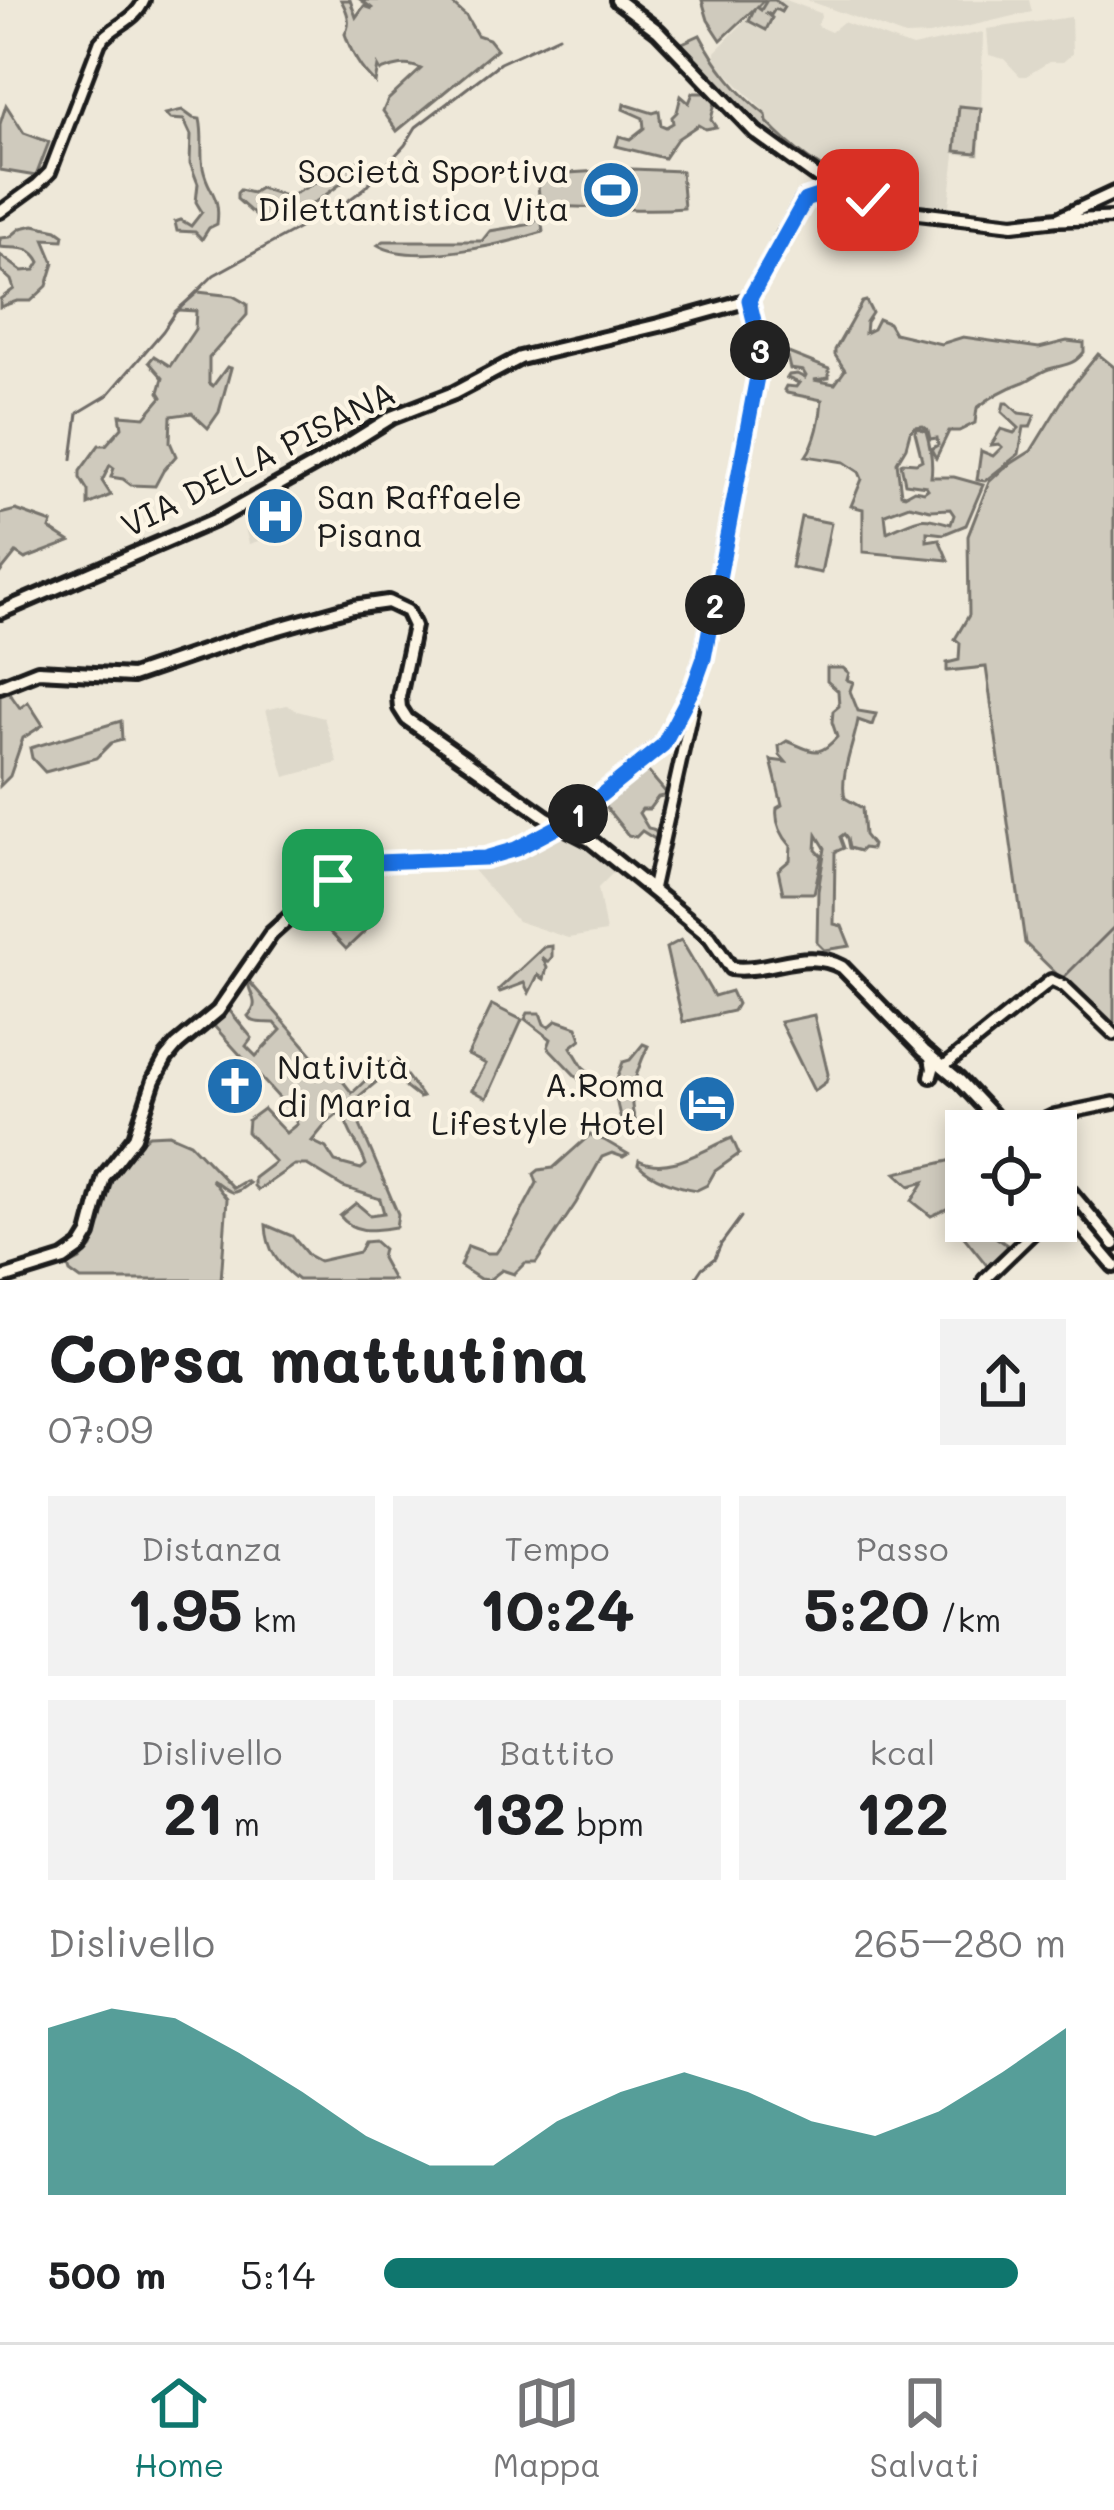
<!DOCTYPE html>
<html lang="it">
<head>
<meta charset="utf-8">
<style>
  :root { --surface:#fff; --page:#f2f2f2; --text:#202124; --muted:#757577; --line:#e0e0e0; --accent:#0f766e }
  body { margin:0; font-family:Mali,sans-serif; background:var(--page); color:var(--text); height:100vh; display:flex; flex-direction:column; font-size:45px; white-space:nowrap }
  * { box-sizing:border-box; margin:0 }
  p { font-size:39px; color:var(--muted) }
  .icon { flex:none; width:66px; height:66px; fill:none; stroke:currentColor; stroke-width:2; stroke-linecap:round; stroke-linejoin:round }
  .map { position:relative; height:1280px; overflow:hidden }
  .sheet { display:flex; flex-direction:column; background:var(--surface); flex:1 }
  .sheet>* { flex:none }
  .tools { position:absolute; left:945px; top:1110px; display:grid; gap:24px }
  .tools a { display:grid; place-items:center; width:132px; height:132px; border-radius:0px; background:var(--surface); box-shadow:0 6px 18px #0003; font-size:60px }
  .pin { position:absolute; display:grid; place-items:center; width:102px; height:102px; color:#fff; margin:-51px; border-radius:24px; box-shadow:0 6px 18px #0006 }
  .km { position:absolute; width:60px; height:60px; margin:-30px; border-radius:50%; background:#222; color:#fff; font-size:33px; line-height:60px; text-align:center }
  .round { display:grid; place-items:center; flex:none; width:126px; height:126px; border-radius:0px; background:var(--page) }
  .overview { display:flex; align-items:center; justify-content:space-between; height:204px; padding:0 48px }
  h1 { font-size:66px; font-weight:700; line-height:90px }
  .metrics { display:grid; grid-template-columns:repeat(3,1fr); gap:18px; height:204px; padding:12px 48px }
  .metrics div { display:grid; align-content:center; border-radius:0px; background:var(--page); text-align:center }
  .metrics b { font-size:60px; font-weight:700 }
  .metrics small { font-size:33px; font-weight:400 }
  .metrics p { font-size:33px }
  .chart { height:336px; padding:24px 48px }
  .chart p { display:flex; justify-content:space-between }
  .chart svg { width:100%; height:216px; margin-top:12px; fill:var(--accent); opacity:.7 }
  ul { padding:0 48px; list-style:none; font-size:39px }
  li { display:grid; grid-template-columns:192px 144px 1fr; align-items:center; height:90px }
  li i { height:30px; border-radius:15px; background:var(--accent) }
  .tabs { display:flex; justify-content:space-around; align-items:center; height:168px; border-top:3px solid var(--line); background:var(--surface); font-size:33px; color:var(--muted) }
  .tabs a { display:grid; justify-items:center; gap:6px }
  .tabs .active { color:var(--accent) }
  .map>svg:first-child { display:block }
  .built { fill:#ded9cb }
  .green { fill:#cfcabd; stroke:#76736c; stroke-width:3; fill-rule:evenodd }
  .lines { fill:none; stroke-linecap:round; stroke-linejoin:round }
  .stream { stroke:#6f6c67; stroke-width:3 }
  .tertiary-casing { stroke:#1c1c1c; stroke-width:18 }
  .secondary-casing { stroke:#1c1c1c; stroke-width:20 }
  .tertiary { stroke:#fcf5e5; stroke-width:9 }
  .secondary { stroke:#fcf5e5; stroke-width:10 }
  .tram { stroke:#1c1c1c; stroke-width:3 }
  .route-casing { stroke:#fff; stroke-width:24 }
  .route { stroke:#1a73e8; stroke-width:15 }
  .labels { text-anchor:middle; stroke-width:9; stroke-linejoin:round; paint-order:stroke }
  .poi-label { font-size:33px; fill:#1c1c1c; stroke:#fcf5e5; text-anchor:end }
  .street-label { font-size:33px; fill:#1c1c1c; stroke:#fcf5e5 }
</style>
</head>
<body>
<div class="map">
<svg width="1114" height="1280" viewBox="0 0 1114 1280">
  <rect width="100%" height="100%" fill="#eee8d9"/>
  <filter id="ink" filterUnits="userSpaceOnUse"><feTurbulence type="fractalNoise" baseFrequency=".00833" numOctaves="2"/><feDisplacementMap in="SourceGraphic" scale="24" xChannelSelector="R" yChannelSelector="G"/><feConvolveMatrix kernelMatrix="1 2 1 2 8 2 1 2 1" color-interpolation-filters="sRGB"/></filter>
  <g filter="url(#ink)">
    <g class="built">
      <polygon points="765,0 786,0 820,13 821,17 817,26 831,32 843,22 912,47 983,32 980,156 955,154 948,214 899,207 830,184 817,175 817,163 782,138 767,121 767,114 715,61 715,52"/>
      <polygon points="807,0 1029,0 1032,12 929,35 905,36"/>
      <polygon points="1071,17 1072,54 1063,62 1049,62 1026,76 1020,76 1004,59 989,55 987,29"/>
      <polygon points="286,486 306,526 249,544 245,528 251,505"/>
      <polygon points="287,705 297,711 324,718 338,763 285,777 266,710"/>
      <polygon points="556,836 582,840 617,869 598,888 606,932 568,938 517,921 466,862 499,860"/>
    </g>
    <g class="green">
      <path d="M341 0H350L356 17 364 6 373 9 361 0H448L466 16 477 35 489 39 497 49 397 131 383 111 388 100 421 69C407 62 395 66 381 71L378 66 375 83C360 69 352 54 345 34 352 22 347 11 341 0Z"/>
      <polygon points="702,0 764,0 757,7 761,10 767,0 775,0 784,7 781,12 775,9 771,15 765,12 772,18 766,30 749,21 755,8 721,40 708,20"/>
      <path d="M700 35C715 64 739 95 766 115L767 122C791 148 820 170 853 184L851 189C783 167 726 97 676 46Z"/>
      <polygon points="693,93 706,93 715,102 711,120 716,127 705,129 698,125 677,139 664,158 616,146 619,136 630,139 644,128 643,118 623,109 624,104 653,113 659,111 661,125 666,127 673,123 672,117 677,112 681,96 689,103"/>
      <polygon points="6,105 24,133 49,142 36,176 0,170 0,124"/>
      <polygon points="959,106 981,108 977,153 955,151"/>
      <path d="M182 110 193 118 200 119C204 136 200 152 203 168 208 193 221 194 217 224L209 228 202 239 195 232 177 231 175 222 181 220 191 226 202 212 196 202 198 184 190 163 191 135 184 120 170 119 165 114Z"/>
      <path d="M364 158 365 165C334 189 304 215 266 225L237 199V193L240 190 252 193 260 188 288 197Z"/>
      <path d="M632 169 681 171 684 208C636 212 588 206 540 206L537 175Z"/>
      <path d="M541 216 543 232C505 244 413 266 378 245L384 241H482L490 231 532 224Z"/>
      <path d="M34 225 57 230 64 235 63 240 44 239 54 263 47 286 31 301H17L0 307V299L14 289 11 280 0 270V255L22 271 35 270 40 262C31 244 17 249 0 247V238L10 237 21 228Z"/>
      <polygon points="198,292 233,296 247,304 247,315 209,358 209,383 213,386 227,367 231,368 219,412 208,428 192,413 171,416 170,442 176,456 163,471 155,486 131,485 123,479 111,477 114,468 110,465 102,481 111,495 88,505 88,491 80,478 80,471 99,445 106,445 122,427 120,415 145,417 162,397 159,392 163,378 149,362 154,356 170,366 195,329 196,311 177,310"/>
      <path d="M866 301 872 313 866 322 865 333 873 329 878 319 888 323 894 333 941 344 963 337 1039 348 1067 341 1084 343V352C1073 366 1065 364 1049 369 1039 372 1031 380 1021 383 1004 389 992 396 977 408L975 423 959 431H949L936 458 931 449 938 445 937 438 930 439 928 430 923 426 915 427 910 432 906 447 897 462 901 494 905 495 914 490 924 492 928 489 926 486 905 483 901 464 903 462 916 463 922 460 915 432 918 428 926 431C930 445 933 464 931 477H954L983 485 966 525 944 534 927 532V541L939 539 948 560 863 552V509L851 506 862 479 859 472 844 462 806 456C816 442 821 417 822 400L787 393 784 390 786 386 796 387 799 383 787 378 789 375 797 374 805 378 806 376 803 371 790 369 786 352 829 369V378L814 380 835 384 845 370 835 355V350L862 302ZM909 505 930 510 950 509 954 515 951 524C916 514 921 518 887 532L885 514Z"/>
      <polygon points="1098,354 1114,367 1114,1030 1025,943 986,667 947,671 947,663 959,660 960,643 955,639 969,615 968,536 989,482 1004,468 1031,451 1068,391"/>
      <polygon points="1004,403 1008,403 1019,413 1035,415 1030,427 1024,427 1019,454 985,481 977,480 981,451 993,456 1002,447 999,444 991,445 1001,429 1014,433 1019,428 1002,412"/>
      <polygon points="16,510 52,523 50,529 70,542 25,559 16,553 0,573 0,514"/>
      <polygon points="801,517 831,523 821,573 791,567"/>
      <path d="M827 668H843L849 673 847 680 853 682 850 691 858 711 876 714 872 725 858 720C854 744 839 776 845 798L862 808 864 835 872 845 871 849 863 848 860 851 849 848 847 838 844 834 840 837 844 848 835 852 834 924 842 926 850 946 824 950 817 943 818 891 825 848 817 835 816 850 822 856 814 893H783L778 870 790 860 791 846C781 835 775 823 777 808L782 805 771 760 786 762 780 755 779 746 787 741C812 750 817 760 837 737L832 722 833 711 839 706 838 691 827 681Z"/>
      <polygon points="5,687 20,708 28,702 43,725 23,738 10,776 0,786 0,689"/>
      <polygon points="121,721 122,740 111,743 96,758 45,772 32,758 30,748"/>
      <polygon points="644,767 668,795 658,797 649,809 642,809 639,813 648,828 653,829 659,836 658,841 642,831 636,837 628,835 600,800"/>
      <polygon points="340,882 379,918 346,949 307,908"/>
      <polygon points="681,940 714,996 731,991 737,1004 733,1011 683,1022 666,948"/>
      <polygon points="552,946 552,957 548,962 542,957 547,968 544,979 538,975 529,993 524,983 500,992 498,990 544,947"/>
      <path d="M248 980 323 1067 333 1076 338 1075 352 1093C393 1056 387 1048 422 1097L419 1098 406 1088 400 1077 387 1073 326 1124 312 1141 326 1148 335 1162 361 1169 366 1165C361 1147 347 1133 344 1115L351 1110 356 1116 398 1214 396 1227C375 1230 355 1235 340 1216L356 1203 370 1215 384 1213 380 1199 343 1187 307 1165H294L258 1190 254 1186V1178L275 1162 247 1132 248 1120 263 1109 286 1133 297 1124 290 1110 214 1026 226 1011H230L252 1038 246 1046 256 1056 281 1030 275 1023C266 1022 253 1025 248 1016 262 1002 248 995 248 980Z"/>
      <polygon points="492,1005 522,1020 487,1098 472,1090 486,1064 468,1055"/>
      <polygon points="528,1013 540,1013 544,1024 549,1027 557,1020 577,1027 581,1039 571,1047 583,1067 600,1081 602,1096 594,1095 548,1047 551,1039 525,1019"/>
      <polygon points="814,1015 828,1074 826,1082 814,1091 780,1022"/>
      <path d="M643 1044 648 1046C636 1072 623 1104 640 1129L637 1136C623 1130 623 1126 619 1112 613 1089 614 1085 623 1062L630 1060Z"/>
      <path d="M169 1134 190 1143 233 1188 245 1181 249 1183C228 1201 230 1189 211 1179L227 1199 221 1280H81L70 1272 68 1266 80 1260 92 1247 110 1184 140 1143 149 1135Z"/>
      <polygon points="590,1135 604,1140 628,1154 623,1157 612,1153 602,1157 576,1203 536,1263 525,1263 514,1274 502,1270 489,1280 480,1279 460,1266 468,1246 487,1253 496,1253 510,1233 537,1183 534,1174 539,1170 553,1168"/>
      <path d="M732 1138 739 1154 715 1171 707 1185 697 1190C677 1187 651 1178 638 1164L639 1160C669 1175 704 1149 732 1138Z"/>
      <polygon points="966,1157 959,1203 931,1216 912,1201 924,1182 910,1186 896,1173"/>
      <polygon points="972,1221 991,1221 991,1234 1013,1249 989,1268 960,1232"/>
      <path d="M266 1225 292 1236 308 1255 319 1261 359 1252 364 1242 374 1241 383 1249 381 1258 393 1280H298C278 1265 267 1250 266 1225Z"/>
    </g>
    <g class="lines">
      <g class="stream">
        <polyline points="72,459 78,413 108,395 163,331 175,313 214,275 345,203 365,188 405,145 416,127 500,63 559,36"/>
        <polyline points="1063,978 1114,927"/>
        <polyline points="694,1280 702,1268 715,1258 721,1244 741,1217"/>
      </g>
      <defs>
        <g id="tertiary">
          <path d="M0 212 37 185 50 172 100 42C114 24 135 22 144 0"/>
          <polyline points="1060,220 1114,218"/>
          <polyline points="652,890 692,709 688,699"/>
          <polyline points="943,1067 1051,980 1064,986 1114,1034"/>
          <polyline points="1021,1131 1055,1115 1114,1103"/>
          <polyline points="984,1280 1045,1221"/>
        </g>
        <g id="secondary">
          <polyline points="617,0 658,31 755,132 835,190 901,211 1013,224 1058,219 1114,193"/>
          <polyline points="0,612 219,518 323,460 392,417 454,393 520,358 659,325 749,300"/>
          <path d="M0 686 38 671 132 676 240 639 353 607 388 602 407 611 414 626 399 697 400 708 407 719 547 818 590 840 710 937 731 968C769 973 805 947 842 967L924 1051 959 1080 1007 1131"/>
          <polyline points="931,1076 933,1069 931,1057"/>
          <polyline points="1056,1175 1114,1244"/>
          <polyline points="1056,1198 1114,1266"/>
          <polyline points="0,1279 64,1259 81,1247 89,1234 104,1177 135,1137 154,1080 166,1058 177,1045 218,1011 271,934 322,888 347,873 377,862 485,858 516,849 569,821 665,742 694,685 703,659 760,361 760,346 749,300 803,201 835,190"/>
        </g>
      </defs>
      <use href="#tertiary" class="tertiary-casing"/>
      <use href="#secondary" class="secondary-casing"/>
      <use href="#tertiary" class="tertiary"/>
      <use href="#secondary" class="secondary"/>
      <polyline class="tram" points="1056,1182 1114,1254"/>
    </g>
  </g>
  <g class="lines" filter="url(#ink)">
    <defs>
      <polyline id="route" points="333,880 376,862 485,858 516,849 569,821 663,745 694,686 704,658 760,361 760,346 749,300 805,200 835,190 868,200"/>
    </defs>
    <use href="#route" class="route-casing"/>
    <use href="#route" class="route"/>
  </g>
  <defs>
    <symbol id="stadium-disc" viewBox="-11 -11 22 22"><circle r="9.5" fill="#1f6fb2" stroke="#fcf5e5"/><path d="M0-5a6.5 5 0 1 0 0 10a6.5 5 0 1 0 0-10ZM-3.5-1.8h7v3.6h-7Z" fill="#fff"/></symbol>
    <symbol id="hospital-disc" viewBox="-11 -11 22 22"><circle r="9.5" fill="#1f6fb2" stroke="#fcf5e5"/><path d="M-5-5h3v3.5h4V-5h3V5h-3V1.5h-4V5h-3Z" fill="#fff"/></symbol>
    <symbol id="church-disc" viewBox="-11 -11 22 22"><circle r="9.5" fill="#1f6fb2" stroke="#fcf5e5"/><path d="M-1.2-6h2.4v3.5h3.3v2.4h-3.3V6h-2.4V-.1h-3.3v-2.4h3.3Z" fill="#fff"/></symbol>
    <symbol id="hotel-disc" viewBox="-11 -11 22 22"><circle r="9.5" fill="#1f6fb2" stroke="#fcf5e5"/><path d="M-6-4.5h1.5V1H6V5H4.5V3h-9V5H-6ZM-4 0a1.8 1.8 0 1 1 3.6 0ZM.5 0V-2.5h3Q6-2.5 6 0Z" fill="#fff"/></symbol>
  </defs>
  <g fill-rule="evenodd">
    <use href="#stadium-disc" x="578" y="157" width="66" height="66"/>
    <use href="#hospital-disc" x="242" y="483" width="66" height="66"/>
    <use href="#church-disc" x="202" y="1053" width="66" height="66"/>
    <use href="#hotel-disc" x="674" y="1071" width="66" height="66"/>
  </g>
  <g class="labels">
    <g class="poi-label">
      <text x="569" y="183">Società Sportiva<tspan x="569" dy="38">Dilettantistica Vita</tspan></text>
      <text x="317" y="509" text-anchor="start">San Raffaele<tspan x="317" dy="38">Pisana</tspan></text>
      <text x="277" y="1079" text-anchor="start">Natività<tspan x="277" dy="38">di Maria</tspan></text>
      <text x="665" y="1097">A.Roma<tspan x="665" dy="38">Lifestyle Hotel</tspan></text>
    </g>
    <g class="street-label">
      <text transform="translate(258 459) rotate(-27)" y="12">VIA DELLA PISANA</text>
    </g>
  </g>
</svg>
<div class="tools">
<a><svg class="icon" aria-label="locate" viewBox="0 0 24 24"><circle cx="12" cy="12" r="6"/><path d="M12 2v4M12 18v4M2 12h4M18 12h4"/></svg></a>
</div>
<div class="pin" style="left:333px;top:880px;background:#1e9e55"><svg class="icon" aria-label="arrive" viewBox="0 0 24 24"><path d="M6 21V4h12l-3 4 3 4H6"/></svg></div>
<div class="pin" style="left:868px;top:200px;background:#d93025"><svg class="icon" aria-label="check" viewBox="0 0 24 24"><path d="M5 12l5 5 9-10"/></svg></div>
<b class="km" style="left:578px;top:814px">1</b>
<b class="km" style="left:715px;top:605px">2</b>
<b class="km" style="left:760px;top:350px">3</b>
</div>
<section class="sheet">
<div class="overview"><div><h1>Corsa mattutina</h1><p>07:09</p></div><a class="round"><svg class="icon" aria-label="share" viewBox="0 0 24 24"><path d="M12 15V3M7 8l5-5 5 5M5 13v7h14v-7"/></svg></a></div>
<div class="metrics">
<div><p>Distanza</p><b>1.95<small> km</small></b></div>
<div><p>Tempo</p><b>10:24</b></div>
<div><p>Passo</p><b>5:20<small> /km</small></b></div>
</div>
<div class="metrics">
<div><p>Dislivello</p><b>21<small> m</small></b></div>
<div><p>Battito</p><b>132<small> bpm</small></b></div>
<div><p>kcal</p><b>122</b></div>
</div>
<div class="chart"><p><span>Dislivello</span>265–280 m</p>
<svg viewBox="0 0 160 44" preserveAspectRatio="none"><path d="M0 44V10L10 6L20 8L30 15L40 23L50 32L60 38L70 38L80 29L90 23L100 19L110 23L120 29L130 32L140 27L150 19L160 10V44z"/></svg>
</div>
<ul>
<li><b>500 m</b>5:14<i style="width:93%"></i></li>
</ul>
</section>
<nav class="tabs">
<a class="active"><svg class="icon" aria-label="home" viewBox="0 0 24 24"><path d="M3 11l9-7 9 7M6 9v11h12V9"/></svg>Home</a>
<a><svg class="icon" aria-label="map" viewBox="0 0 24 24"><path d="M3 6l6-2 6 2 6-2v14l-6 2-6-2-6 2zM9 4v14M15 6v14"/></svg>Mappa</a>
<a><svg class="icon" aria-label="saved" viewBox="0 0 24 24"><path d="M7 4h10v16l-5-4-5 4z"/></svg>Salvati</a>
</nav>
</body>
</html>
